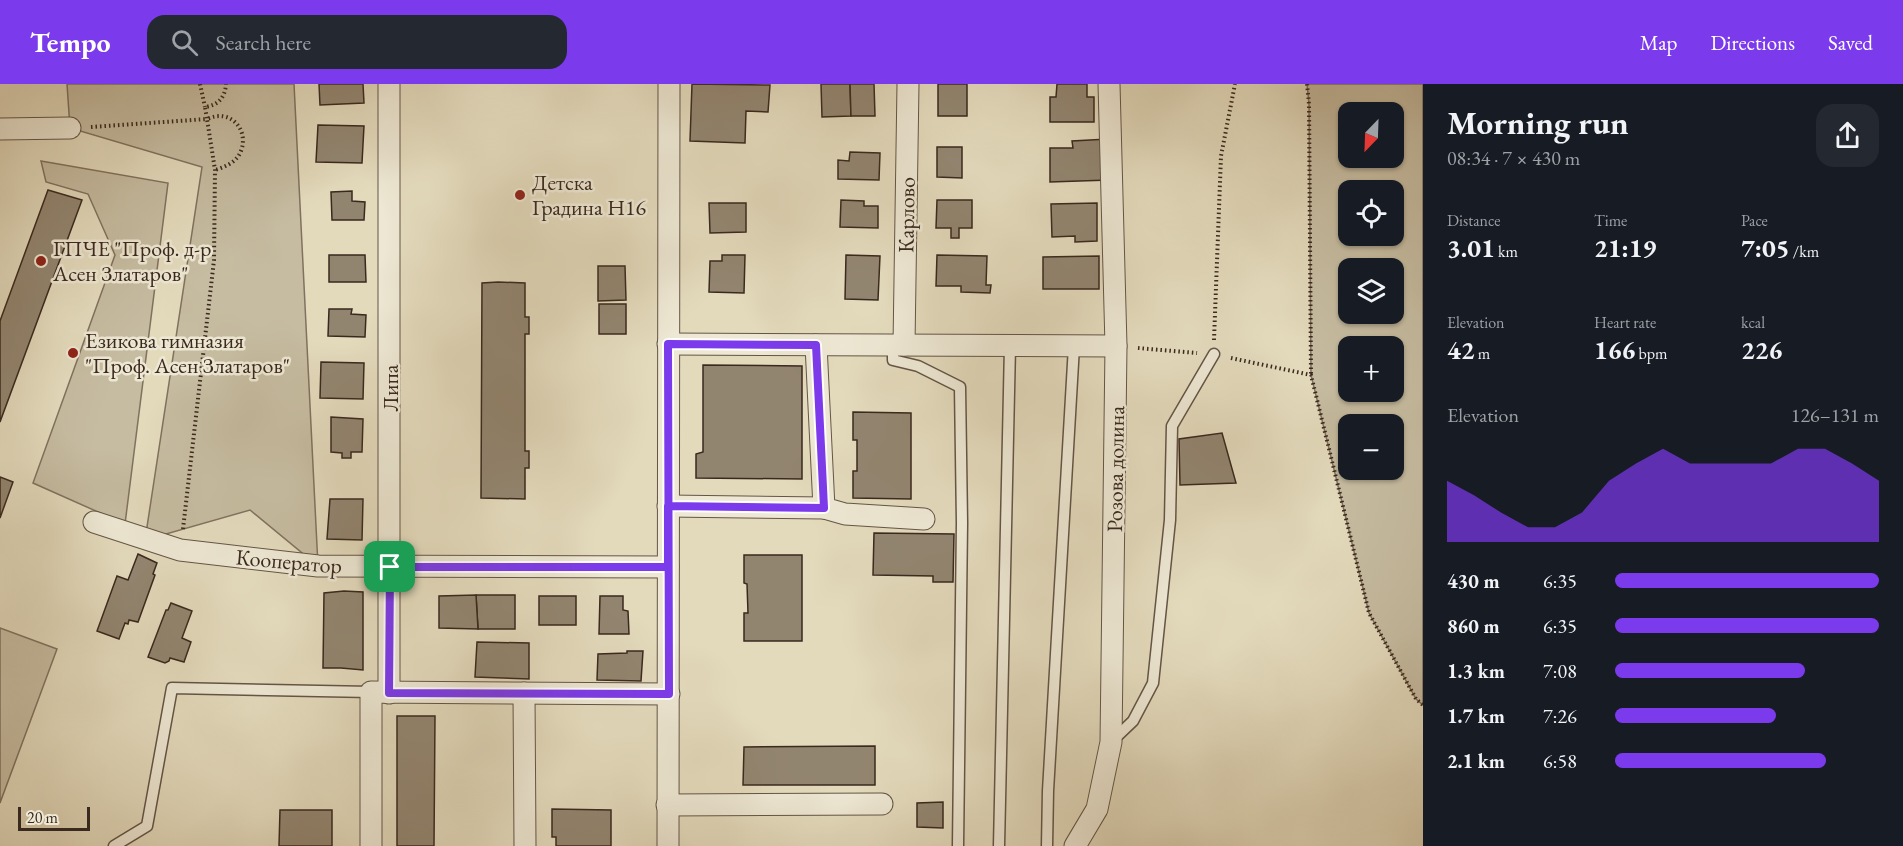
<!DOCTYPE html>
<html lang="en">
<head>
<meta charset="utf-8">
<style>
  :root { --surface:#171b24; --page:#242831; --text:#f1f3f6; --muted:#9ea1a6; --accent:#7c3aed }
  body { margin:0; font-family:"EB Garamond",serif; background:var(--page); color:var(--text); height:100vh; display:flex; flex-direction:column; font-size:22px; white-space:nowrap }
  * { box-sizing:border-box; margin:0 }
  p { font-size:20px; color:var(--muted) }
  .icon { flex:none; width:33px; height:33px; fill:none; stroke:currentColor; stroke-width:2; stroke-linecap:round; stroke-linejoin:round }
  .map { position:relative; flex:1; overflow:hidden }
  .panel { display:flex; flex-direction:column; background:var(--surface); width:480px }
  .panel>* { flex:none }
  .needle { width:39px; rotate:203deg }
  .buttons { position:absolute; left:1338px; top:18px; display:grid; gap:12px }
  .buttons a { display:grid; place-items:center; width:66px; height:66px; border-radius:12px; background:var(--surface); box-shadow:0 2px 4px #0004; font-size:30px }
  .scale { position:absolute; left:18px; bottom:15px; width:72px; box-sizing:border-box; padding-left:6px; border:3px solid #3a291e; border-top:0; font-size:16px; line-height:21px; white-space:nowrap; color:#3a291e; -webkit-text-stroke:4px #ede7d3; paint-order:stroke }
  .pin { position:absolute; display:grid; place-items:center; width:51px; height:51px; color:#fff; margin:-26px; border-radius:12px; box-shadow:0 3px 9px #0006 }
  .round { display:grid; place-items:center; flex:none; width:63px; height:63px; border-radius:18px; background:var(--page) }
  .overview { display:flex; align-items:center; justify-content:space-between; height:102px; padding:0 24px }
  h1 { font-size:33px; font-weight:700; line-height:45px }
  .metrics { display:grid; grid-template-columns:repeat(3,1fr); gap:9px; height:102px; padding:6px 24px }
  .metrics div { display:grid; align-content:center }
  .metrics b { font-size:26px; font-weight:700 }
  .metrics small { font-size:16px; font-weight:400 }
  .metrics p { font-size:16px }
  .chart { height:168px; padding:12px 24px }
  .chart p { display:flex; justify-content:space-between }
  .chart svg { width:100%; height:108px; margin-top:6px; fill:var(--accent); opacity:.7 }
  ul { padding:0 24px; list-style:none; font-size:20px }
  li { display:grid; grid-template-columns:96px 72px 1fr; align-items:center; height:45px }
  li i { height:15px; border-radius:8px; background:var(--accent) }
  header { display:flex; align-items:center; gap:36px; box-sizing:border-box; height:84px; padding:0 30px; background:var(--accent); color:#fff }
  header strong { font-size:28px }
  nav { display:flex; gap:33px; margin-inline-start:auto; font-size:21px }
  .search { width:420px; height:54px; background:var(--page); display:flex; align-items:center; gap:15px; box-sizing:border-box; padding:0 21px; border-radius:18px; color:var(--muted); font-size:22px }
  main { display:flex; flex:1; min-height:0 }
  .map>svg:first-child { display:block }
  .green { fill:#c6bca1; stroke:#807260; stroke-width:1.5; fill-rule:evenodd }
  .building { fill:#928570; stroke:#3a291e; stroke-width:1.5 }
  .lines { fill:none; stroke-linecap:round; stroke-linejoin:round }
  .lane-casing { stroke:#645546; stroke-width:13 }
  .street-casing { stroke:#645546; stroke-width:23 }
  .path { stroke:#3a291e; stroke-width:4; stroke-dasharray:1.5 3; stroke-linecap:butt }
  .lane { stroke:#ede7d3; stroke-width:10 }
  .street { stroke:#ede7d3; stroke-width:21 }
  .route-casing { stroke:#fff; stroke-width:12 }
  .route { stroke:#7c3aed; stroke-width:8 }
  .poi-dot { fill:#8f2418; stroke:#ede7d3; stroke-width:2 }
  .labels { text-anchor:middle; stroke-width:5; stroke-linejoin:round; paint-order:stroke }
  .poi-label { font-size:22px; fill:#3a291e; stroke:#ede7d3; text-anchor:start }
  .street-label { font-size:22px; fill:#3a291e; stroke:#ede7d3 }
</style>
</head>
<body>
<header>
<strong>Tempo</strong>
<div class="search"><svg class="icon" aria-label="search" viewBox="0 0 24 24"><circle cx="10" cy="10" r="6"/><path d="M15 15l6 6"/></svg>Search here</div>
<nav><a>Map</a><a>Directions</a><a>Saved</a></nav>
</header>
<main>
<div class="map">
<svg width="1423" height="762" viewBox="0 0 1423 762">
  <rect width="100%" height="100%" fill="#e3dabc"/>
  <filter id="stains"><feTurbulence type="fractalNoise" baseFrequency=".00333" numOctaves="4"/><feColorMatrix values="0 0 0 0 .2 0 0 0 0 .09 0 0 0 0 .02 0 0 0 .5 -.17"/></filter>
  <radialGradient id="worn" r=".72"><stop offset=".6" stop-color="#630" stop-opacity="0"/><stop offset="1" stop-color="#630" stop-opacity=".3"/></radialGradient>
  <g class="green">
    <polygon points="67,0 294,0 318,482 250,426 145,456 202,83 70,44"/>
    <path d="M1307 0H1423V621L1416 615 1369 529 1311 291 1309 20ZM1348 28H1394V74H1348ZM1348 106H1394V152H1348ZM1394 184V230H1348V184ZM1348 262H1394V308H1348ZM1348 340H1394V386H1348Z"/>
    <polygon points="41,77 168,99 125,440 33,399 115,171 88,110 46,98"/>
    <polygon points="0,544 57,565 0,719"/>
  </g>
  <g class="building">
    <polygon points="319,0 363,0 364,19 320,21"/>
    <polygon points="692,0 770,1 768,28 746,27 745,59 690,57"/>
    <polygon points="821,0 850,0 851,32 822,33"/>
    <polygon points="850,0 874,0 875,32 851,32"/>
    <rect x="938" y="0" width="29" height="32"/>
    <polygon points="1057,0 1087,0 1087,13 1094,13 1094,38 1050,38 1050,13 1056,13"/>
    <polygon points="318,41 364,42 362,79 316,78"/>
    <polygon points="1108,55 1109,96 1050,98 1050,64 1073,64 1072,57"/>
    <polygon points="937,63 962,63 962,94 937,93"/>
    <polygon points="850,68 880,69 879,96 838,95 838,76 849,77"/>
    <polygon points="48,106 82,116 0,338 0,237"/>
    <polygon points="352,107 352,117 365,118 364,136 332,136 331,108"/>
    <polygon points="841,116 864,117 864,122 878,122 878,144 840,143"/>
    <polygon points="937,116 972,116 972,144 959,144 959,154 951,154 951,144 936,144"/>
    <polygon points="709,119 746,119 746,148 710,149"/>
    <polygon points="1097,119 1097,157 1075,158 1075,152 1052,153 1051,120"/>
    <polygon points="329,171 365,171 366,198 329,198"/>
    <polygon points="722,171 745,171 744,209 709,208 710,177 722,177"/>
    <polygon points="846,171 880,172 878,216 845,215"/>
    <polygon points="937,171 987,172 986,201 991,201 990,209 961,208 961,202 936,202"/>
    <polygon points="1099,172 1099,205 1043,205 1043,173"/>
    <polygon points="598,182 625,182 626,216 598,217"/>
    <polygon points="498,198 525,199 525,233 529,233 529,250 525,250 525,367 529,367 529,384 525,384 525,415 481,414 482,199"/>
    <rect x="599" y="220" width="27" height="30"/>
    <polygon points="329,225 352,225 351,230 366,231 365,253 328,252"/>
    <polygon points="321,278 364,279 363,315 320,314"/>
    <polygon points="703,281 802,282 802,395 696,394 696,370 703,368"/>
    <polygon points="853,328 911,329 911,415 853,414 853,387 857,387 857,356 853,356"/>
    <polygon points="331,333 363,335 362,368 351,368 351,374 342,374 342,369 331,368"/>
    <polygon points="1222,349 1236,399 1180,401 1179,355"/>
    <polygon points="0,393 13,398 0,434"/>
    <polygon points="330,415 363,415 362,456 327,455"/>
    <polygon points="874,449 954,450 953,498 933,498 933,492 873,491"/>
    <polygon points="138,470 157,479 153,490 155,491 138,538 129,536 128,540 125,539 119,555 97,547 117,492 128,496"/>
    <polygon points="744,471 802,471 802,557 744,557 744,529 748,529 747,500 744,499"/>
    <polygon points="344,507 363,508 363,586 341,584 323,584 324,509"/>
    <polygon points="476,511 515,511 515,545 478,545"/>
    <polygon points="476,511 478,545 439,544 439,512"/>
    <rect x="539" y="512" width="37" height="29"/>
    <polygon points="600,512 623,512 623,526 628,527 629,550 599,550"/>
    <polygon points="171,519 192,527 182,554 191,558 184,578 170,574 169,577 165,579 148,573 166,526 168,526"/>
    <polygon points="477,558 529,559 529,595 475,593"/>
    <polygon points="627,567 643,567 641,597 597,596 598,570 627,569"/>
    <polygon points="397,632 435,632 434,762 397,762"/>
    <polygon points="875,662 875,701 743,701 744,663"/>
    <polygon points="943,718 943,744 917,743 917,719"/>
    <polygon points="552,725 611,726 611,762 556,762 556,753 552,753"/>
    <polygon points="280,726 332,726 332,762 279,762"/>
  </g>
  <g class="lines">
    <defs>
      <g id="lane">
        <polyline points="893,261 893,276 918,282 960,303 962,439 958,762"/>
        <polyline points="1111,658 1133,637 1153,599 1170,436 1172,342 1214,270"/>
        <polyline points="114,762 147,742 172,604 371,608"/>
        <polyline points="999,762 1010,262"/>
        <polyline points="1047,762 1048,707 1074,262"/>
      </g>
      <g id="street">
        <polyline points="389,0 389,609"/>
        <polyline points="0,45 70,44"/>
        <polyline points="668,260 1116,262"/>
        <polyline points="816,261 824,424 845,430 924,435"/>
        <polyline points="904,261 908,0"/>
        <polyline points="668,422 824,424"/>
        <polyline points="94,438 180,466 318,482 668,483"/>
        <polyline points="524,609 525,762"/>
        <polyline points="667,721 882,720"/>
        <polyline points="371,762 371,608 669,610"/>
        <polyline points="668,762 669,0"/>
        <polyline points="1075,762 1097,725 1111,658 1116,262 1109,0"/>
      </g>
    </defs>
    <use href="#lane" class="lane-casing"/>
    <use href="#street" class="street-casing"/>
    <g class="path">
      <polyline points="200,0 205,23"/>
      <polyline points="1307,0 1309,20 1311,291"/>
      <path d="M91 43 207 35 205 23C219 21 225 13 226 0"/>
      <polyline points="1214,256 1221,72 1235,0"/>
      <polyline points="1138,264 1197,269"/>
      <polyline points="1231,274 1311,291 1369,529 1416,615 1423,621"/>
      <path d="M183 445 214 176 215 86 207 35C231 24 249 46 241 67 237 78 225 83 215 86"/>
    </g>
    <use href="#lane" class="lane"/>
    <use href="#street" class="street"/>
  </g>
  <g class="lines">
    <defs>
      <path id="route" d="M390 483 389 609 669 610C668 494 668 377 668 260L816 261 824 424 668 422V483H390"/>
    </defs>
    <use href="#route" class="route-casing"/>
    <use href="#route" class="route"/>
  </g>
  <g class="poi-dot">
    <circle cx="520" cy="111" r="6"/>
    <circle cx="41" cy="177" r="6"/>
    <circle cx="73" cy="269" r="6"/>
  </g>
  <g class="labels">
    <g class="poi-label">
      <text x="532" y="106">Детска<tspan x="532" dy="25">Градина Н16</tspan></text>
      <text x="53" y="172">ГПЧЕ "Проф. д-р<tspan x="53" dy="25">Асен Златаров"</tspan></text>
      <text x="85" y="264">Езикова гимназия<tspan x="85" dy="25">"Проф. Асен Златаров"</tspan></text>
    </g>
    <g class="street-label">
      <text transform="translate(906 131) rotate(-89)" y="8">Карлово</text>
      <text transform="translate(390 304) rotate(-90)" y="8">Липа</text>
      <text transform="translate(1115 385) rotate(-89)" y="8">Розова долина</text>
      <text transform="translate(289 477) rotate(5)" y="8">Кооператор</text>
    </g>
  </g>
  <rect width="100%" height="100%" filter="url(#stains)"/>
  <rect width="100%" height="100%" fill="url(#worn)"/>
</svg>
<div class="buttons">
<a><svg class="needle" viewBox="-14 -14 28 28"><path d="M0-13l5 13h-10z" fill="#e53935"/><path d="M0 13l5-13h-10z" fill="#9ea1a6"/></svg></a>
<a><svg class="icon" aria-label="locate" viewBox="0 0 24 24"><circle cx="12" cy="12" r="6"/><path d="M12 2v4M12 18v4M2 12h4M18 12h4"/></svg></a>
<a><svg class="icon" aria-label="layers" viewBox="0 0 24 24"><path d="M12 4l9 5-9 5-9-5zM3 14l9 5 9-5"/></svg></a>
<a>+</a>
<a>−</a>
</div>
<div class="scale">20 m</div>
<div class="pin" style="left:390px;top:483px;background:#1e9e55"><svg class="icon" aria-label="arrive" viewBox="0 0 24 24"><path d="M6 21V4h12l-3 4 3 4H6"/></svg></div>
</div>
<section class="panel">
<div class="overview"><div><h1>Morning run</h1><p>08:34 · 7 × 430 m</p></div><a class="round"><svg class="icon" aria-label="share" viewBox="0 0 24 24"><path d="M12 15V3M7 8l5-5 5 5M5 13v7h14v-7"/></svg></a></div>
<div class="metrics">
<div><p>Distance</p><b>3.01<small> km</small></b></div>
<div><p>Time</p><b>21:19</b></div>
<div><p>Pace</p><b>7:05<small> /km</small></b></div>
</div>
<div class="metrics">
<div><p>Elevation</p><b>42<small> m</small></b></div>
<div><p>Heart rate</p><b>166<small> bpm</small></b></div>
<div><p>kcal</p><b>226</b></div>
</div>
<div class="chart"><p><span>Elevation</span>126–131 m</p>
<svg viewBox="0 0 160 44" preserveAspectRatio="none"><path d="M0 44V19L10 25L20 32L30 38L40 38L50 32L60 19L70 12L80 6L90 12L100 12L110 12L120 12L130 6L140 6L150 12L160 19V44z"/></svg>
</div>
<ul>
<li><b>430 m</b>6:35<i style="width:100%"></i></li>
<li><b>860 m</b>6:35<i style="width:100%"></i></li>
<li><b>1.3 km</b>7:08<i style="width:72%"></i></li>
<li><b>1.7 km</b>7:26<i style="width:61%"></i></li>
<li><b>2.1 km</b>6:58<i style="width:80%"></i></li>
</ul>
</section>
</main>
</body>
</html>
